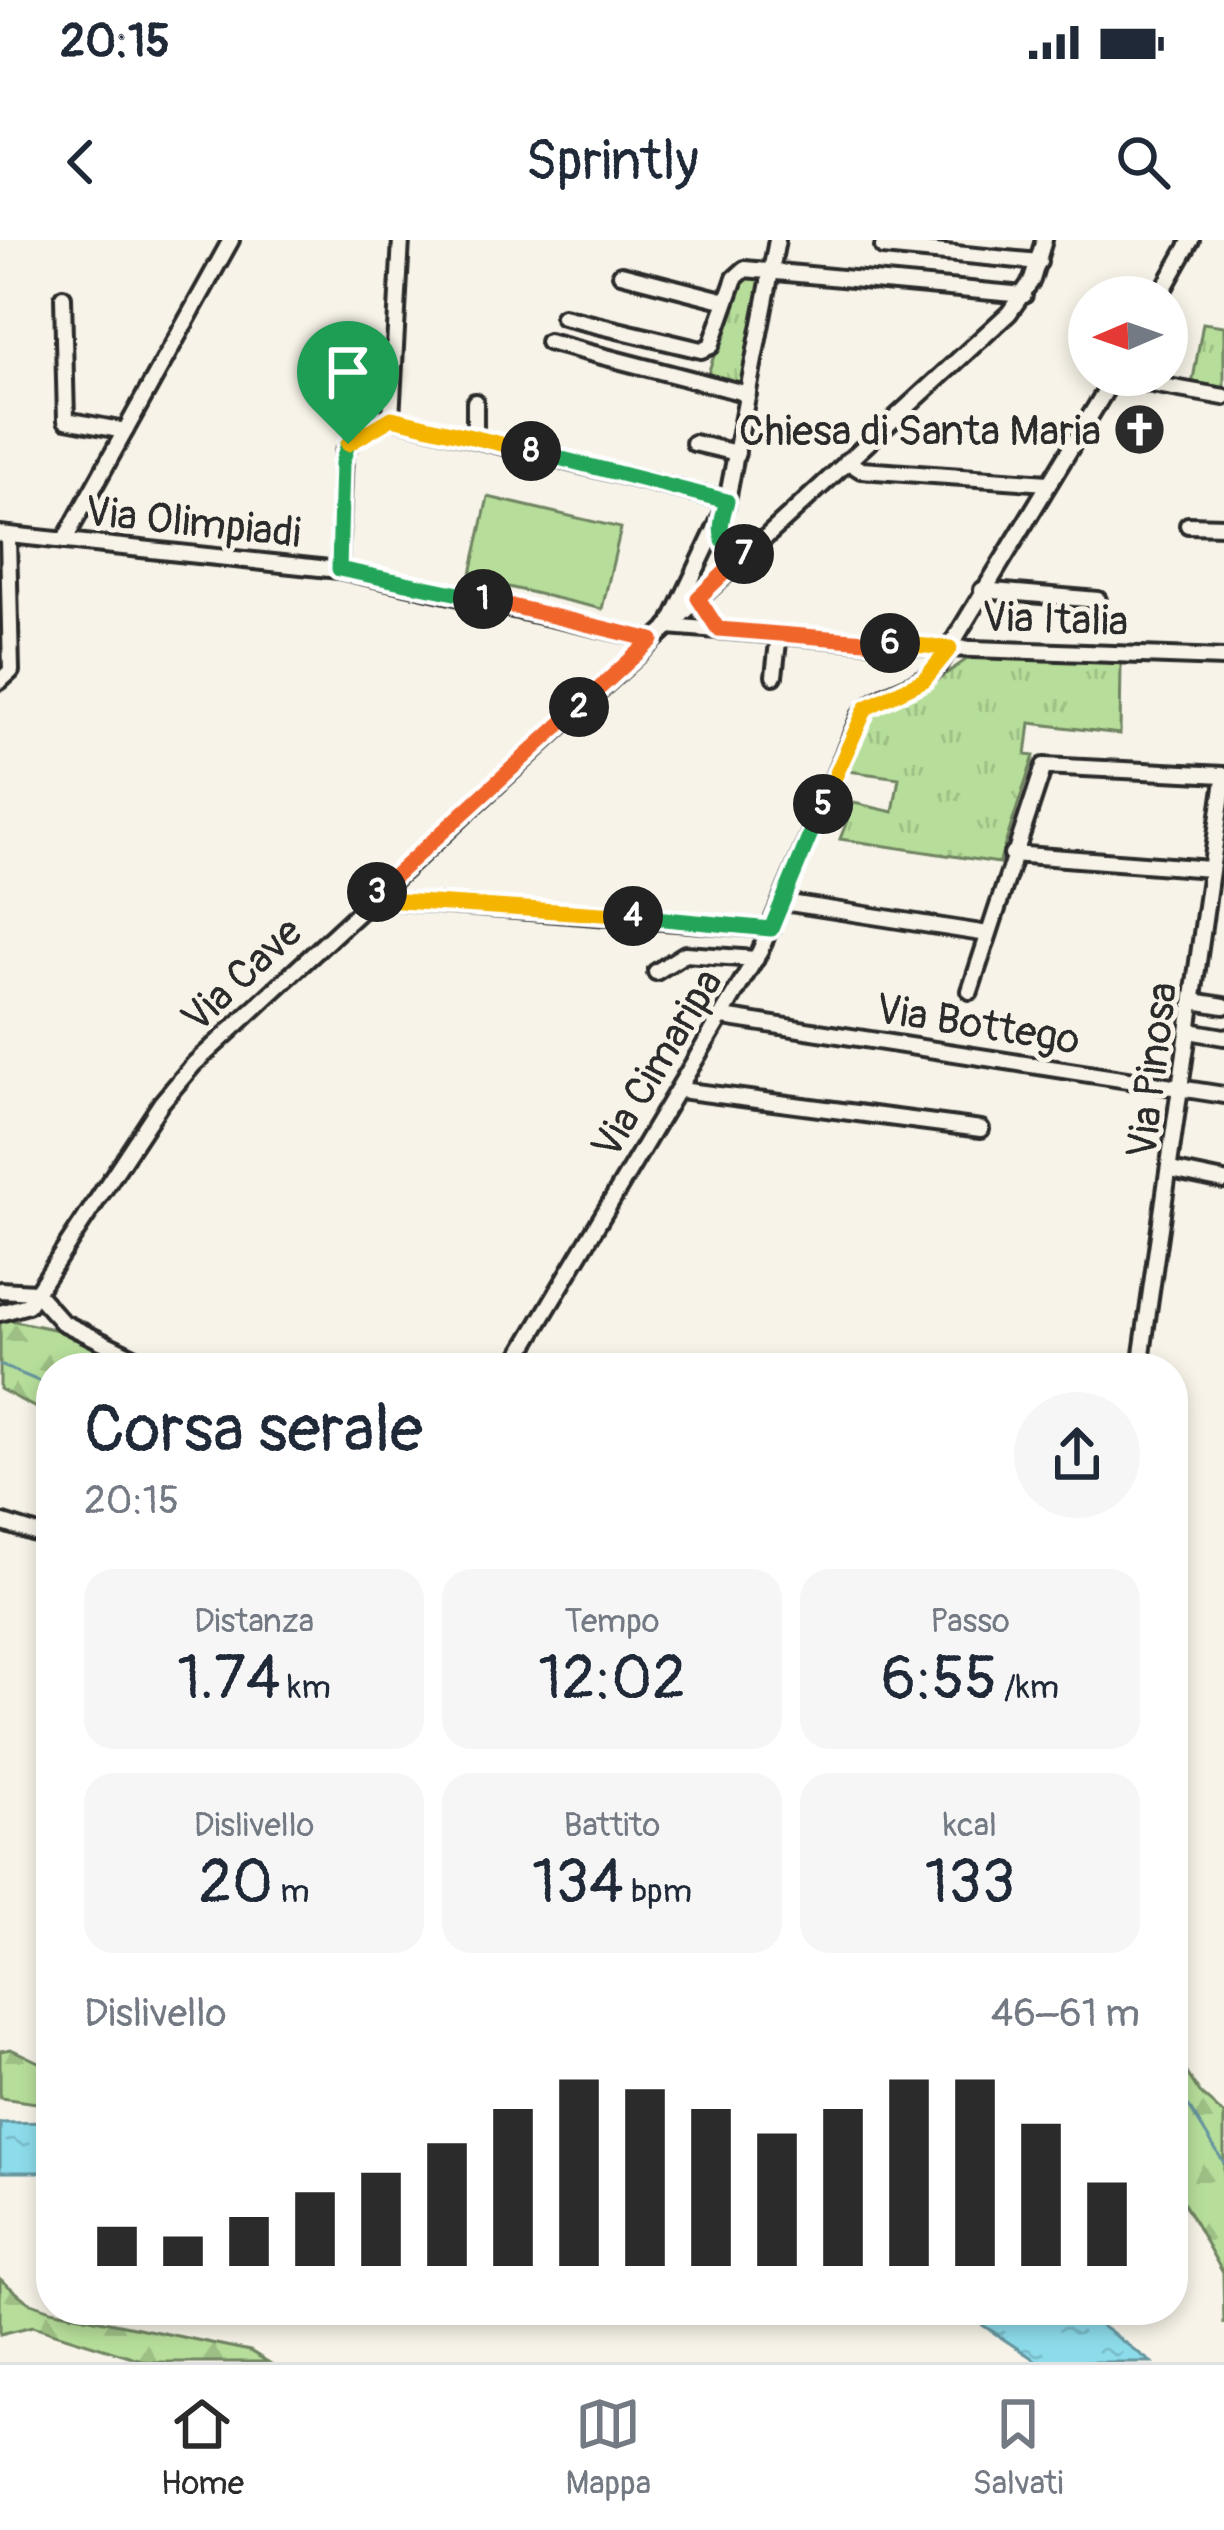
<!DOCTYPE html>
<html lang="it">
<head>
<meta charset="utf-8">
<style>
  :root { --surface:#fff; --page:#f6f6f7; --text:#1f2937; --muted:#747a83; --line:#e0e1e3; --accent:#2b2b2b }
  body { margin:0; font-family:Pangolin,sans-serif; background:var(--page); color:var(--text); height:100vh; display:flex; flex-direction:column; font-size:45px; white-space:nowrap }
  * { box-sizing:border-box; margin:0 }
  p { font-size:39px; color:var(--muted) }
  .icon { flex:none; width:66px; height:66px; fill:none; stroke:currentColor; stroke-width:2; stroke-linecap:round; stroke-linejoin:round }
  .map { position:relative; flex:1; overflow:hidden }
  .panel { position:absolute; left:36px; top:1113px; width:1152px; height:972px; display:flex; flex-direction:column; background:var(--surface); border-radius:48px; box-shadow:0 6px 18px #0003 }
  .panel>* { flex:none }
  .needle { width:78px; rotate:268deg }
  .controls { position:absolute; left:1068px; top:36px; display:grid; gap:24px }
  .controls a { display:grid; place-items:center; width:120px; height:120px; border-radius:50%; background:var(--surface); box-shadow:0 6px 18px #0003; font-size:60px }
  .pin { position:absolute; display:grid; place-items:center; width:102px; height:102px; color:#fff; margin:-123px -51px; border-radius:50% 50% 50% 0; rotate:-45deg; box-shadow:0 0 12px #0007 }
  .pin .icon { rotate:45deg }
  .km { position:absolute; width:60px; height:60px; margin:-30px; border-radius:50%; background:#222; color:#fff; font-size:33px; line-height:60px; text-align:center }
  .round { display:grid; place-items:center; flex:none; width:126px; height:126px; border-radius:63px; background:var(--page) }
  .overview { display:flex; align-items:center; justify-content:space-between; height:204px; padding:0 48px }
  h1 { font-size:66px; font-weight:600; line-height:90px }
  .figures { display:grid; grid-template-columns:repeat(3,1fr); gap:18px; height:204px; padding:12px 48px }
  .figures div { display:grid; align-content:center; border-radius:30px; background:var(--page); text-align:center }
  .figures b { font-size:60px; font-weight:600 }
  .figures small { font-size:33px; font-weight:400 }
  .figures p { font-size:33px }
  .chart { height:336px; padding:24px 48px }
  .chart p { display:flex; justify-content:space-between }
  .chart svg { width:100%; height:216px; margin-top:12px; stroke:var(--accent); stroke-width:6 }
  .status { display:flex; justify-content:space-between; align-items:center; height:84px; padding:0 60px; background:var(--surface); direction:ltr }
  .status svg { height:33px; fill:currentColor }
  header { display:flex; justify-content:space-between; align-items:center; height:156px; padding:0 48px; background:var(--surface); font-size:54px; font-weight:600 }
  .tab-bar { display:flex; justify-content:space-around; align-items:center; height:168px; border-top:3px solid var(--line); background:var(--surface); font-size:33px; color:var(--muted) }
  .tab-bar a { display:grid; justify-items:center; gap:6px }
  .tab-bar .active { color:var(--accent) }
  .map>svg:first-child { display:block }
  .grass { fill:url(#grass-tufts); stroke:#708462; stroke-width:3 }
  .forest { fill:url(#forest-firs); stroke:#708462; stroke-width:3 }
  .pitch { fill:#b6de9a; stroke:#708462; stroke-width:3 }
  .water { fill:url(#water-ripples); stroke:#66959e; stroke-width:3 }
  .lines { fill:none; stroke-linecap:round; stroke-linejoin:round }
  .stream { stroke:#66959e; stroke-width:3 }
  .minor-casing { stroke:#2b2b2b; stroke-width:22 }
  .minor { stroke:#f7f3e8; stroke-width:14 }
  .split-1-casing { stroke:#fff; stroke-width:24 }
  .split-2-casing { stroke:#fff; stroke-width:24 }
  .split-3-casing { stroke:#fff; stroke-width:24 }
  .split-4-casing { stroke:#fff; stroke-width:24 }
  .split-5-casing { stroke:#fff; stroke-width:24 }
  .split-6-casing { stroke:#fff; stroke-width:24 }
  .split-7-casing { stroke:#fff; stroke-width:24 }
  .split-8-casing { stroke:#fff; stroke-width:24 }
  .split-9-casing { stroke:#fff; stroke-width:24 }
  .split-1 { stroke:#22a559; stroke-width:15 }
  .split-2 { stroke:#f0652b; stroke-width:15 }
  .split-3 { stroke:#f0652b; stroke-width:15 }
  .split-4 { stroke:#f5b400; stroke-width:15 }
  .split-5 { stroke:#22a559; stroke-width:15 }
  .split-6 { stroke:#f5b400; stroke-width:15 }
  .split-7 { stroke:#f0652b; stroke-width:15 }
  .split-8 { stroke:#22a559; stroke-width:15 }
  .split-9 { stroke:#f5b400; stroke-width:15 }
  .labels { text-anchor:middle; stroke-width:10; stroke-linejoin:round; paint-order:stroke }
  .poi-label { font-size:42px; fill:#2b2b2b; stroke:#f7f3e8; text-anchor:end }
  .street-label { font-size:42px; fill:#2b2b2b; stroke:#f7f3e8 }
</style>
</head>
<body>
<div class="status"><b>20:15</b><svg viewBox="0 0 49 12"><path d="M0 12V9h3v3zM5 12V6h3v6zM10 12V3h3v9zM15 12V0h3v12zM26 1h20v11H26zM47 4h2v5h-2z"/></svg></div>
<header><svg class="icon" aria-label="back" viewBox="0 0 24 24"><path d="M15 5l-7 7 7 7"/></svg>Sprintly<svg class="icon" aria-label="search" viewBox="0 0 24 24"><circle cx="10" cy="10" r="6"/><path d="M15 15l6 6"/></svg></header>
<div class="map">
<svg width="1224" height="2122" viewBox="0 0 1224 2122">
  <defs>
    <pattern id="grass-tufts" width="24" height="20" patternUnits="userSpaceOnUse" patternTransform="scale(3)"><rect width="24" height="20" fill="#b6de9a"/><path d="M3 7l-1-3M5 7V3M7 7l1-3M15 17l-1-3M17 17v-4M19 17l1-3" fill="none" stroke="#9dbf85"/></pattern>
    <pattern id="forest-firs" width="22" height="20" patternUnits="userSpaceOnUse" patternTransform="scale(3)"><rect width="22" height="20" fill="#b6de9a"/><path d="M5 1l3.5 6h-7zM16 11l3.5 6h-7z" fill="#9dbf85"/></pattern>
    <pattern id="water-ripples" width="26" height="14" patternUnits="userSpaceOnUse" patternTransform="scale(3)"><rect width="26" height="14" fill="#8ddceb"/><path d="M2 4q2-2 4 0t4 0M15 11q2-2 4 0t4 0" fill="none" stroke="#7abdca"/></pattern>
  </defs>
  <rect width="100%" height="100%" fill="#f7f3e8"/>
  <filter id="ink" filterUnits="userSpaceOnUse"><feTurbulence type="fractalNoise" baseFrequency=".00833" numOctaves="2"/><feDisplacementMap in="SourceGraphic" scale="24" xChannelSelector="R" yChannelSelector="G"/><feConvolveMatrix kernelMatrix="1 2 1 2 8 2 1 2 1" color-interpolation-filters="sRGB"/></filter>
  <g filter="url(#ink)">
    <g class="grass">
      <polygon points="762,34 741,148 706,140 736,48 742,39"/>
      <polygon points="1203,83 1224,86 1224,150 1192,145"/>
      <polygon points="970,417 1121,422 1120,494 1030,483 1026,515 1034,516 999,623 840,599 854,563 893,572 899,538 841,530 860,484 879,464 927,447"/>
    </g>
    <g class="forest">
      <polygon points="0,1078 73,1093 147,1128 51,1128 51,1176 0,1149"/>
      <polygon points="11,1809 51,1828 51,1865 0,1858 0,1811"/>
      <polygon points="1173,1812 1200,1853 1224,1875 1224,2084 1223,2033 1173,1944"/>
      <polygon points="0,2039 28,2062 51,2070 250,2111 268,2122 148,2122 33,2086 0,2094"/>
    </g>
    <polygon class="pitch" points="488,257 621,288 602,369 470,338"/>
    <g class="water">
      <polygon points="51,1882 51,1932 0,1932 0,1883"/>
      <polygon points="960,2070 1080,2070 1151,2122 1038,2122"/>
    </g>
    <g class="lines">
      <g class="stream">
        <polyline points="0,1125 51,1146"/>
        <polyline points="1173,1841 1224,1923"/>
      </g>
      <defs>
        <g id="minor">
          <polyline points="883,7 1039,22"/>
          <polyline points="621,34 726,61"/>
          <polyline points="63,57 66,180 125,191"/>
          <polyline points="1159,57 1191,0"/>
          <polyline points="563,77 701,110 711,106 735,38 745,29 1024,55"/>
          <polyline points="548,102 748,154"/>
          <polyline points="1113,137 1224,157"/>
          <polyline points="475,162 475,197"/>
          <polyline points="391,178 727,261"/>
          <polyline points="694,203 737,213"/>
          <polyline points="847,221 861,230 1048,243"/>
          <polyline points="1188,285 1224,286"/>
          <polyline points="0,294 339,330 652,400"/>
          <polyline points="64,301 231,0"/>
          <polyline points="339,330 344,212 355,198 391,178 401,0"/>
          <polyline points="982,350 1098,360"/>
          <polyline points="672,380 726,266 777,0"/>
          <polyline points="668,386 944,408 1224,418"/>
          <polyline points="774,436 779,394"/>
          <polyline points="0,441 11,431 8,297"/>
          <polyline points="1012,614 1210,629"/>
          <polyline points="370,659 771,689"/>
          <polyline points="783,662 988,694"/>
          <polyline points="656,732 685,714 756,719"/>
          <polyline points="970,751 1044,526 1224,535"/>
          <polyline points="1193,761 1224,766"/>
          <polyline points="723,777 1224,855"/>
          <polyline points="1189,791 1224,797"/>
          <polyline points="680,850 981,889"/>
          <polyline points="1171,930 1224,941"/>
          <polyline points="0,1050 35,1052"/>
          <polyline points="35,1052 62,1082 156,1128"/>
          <polyline points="0,1073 28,1065 161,863 194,824 1009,73 1032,40 1044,0"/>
          <path d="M512 1128 760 711 860 476C880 449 917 451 939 425L1115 135"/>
          <polyline points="1140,1128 1224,540"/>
          <polyline points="0,1282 51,1298"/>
        </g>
      </defs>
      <use href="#minor" class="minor-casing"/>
      <use href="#minor" class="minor"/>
    </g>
  </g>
  <g class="lines" filter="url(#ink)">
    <defs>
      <polyline id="split-1" points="348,204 342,223 339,329 483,359"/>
      <polyline id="split-2" points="483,359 652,400 579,467"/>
      <polyline id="split-3" points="377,652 579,467"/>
      <polyline id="split-4" points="377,652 370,659 633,676"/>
      <polyline id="split-5" points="633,676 771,689 823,564"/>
      <polyline id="split-6" points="823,564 866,468 924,440 950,408 890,403"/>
      <polyline id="split-7" points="744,314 698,358 718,389 890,403"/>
      <path id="split-8" d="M531 211 727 261C722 278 716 295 729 310L744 314"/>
      <polyline id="split-9" points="348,204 392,178 531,211"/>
    </defs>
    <use href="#split-1" class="split-1-casing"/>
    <use href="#split-2" class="split-2-casing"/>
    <use href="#split-3" class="split-3-casing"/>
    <use href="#split-4" class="split-4-casing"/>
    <use href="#split-5" class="split-5-casing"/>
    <use href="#split-6" class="split-6-casing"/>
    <use href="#split-7" class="split-7-casing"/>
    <use href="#split-8" class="split-8-casing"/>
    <use href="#split-9" class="split-9-casing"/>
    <use href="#split-1" class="split-1"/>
    <use href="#split-2" class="split-2"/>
    <use href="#split-3" class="split-3"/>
    <use href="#split-4" class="split-4"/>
    <use href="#split-5" class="split-5"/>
    <use href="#split-6" class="split-6"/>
    <use href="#split-7" class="split-7"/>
    <use href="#split-8" class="split-8"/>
    <use href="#split-9" class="split-9"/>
  </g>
  <defs>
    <symbol id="church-disc" viewBox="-11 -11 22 22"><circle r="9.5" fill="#2b2b2b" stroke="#f7f3e8"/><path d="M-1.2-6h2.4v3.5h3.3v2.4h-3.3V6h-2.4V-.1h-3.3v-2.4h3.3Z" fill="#fff"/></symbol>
  </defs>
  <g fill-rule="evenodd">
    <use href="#church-disc" x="1110" y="160" width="59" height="59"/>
  </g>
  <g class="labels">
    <g class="poi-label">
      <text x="1101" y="205">Chiesa di Santa Maria</text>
    </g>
    <g class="street-label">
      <text transform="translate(193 281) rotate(6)" y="15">Via Olimpiadi</text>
      <text transform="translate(1055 378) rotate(2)" y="15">Via Italia</text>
      <text transform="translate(241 734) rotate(-43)" y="15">Via Cave</text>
      <text transform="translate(978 783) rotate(9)" y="15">Via Bottego</text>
      <text transform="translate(656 823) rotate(-59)" y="15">Via Cimaripa</text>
      <text transform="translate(1151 830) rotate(-83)" y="15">Via Pinosa</text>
    </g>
  </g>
</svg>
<div class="controls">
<a><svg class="needle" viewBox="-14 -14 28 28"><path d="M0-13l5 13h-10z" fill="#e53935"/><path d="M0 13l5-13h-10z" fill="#747a83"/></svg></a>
</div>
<div class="pin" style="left:348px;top:204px;background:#1e9e55"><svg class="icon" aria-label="arrive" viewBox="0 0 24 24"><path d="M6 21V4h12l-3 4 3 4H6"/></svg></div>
<b class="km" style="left:483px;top:359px">1</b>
<b class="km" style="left:579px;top:467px">2</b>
<b class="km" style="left:377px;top:652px">3</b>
<b class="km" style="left:633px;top:676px">4</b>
<b class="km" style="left:823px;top:564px">5</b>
<b class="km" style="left:890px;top:403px">6</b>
<b class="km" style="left:744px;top:314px">7</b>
<b class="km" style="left:531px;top:211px">8</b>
<section class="panel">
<div class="overview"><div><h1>Corsa serale</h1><p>20:15</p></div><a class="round"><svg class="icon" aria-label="share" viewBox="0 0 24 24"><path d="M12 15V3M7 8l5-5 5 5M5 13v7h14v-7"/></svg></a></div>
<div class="figures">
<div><p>Distanza</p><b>1.74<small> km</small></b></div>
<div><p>Tempo</p><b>12:02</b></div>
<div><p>Passo</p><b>6:55<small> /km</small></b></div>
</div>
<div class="figures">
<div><p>Dislivello</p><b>20<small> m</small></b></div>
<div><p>Battito</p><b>134<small> bpm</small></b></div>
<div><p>kcal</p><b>133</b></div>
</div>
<div class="chart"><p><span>Dislivello</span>46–61 m</p>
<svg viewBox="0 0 160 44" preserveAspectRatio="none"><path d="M5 44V36M15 44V38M25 44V34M35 44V29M45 44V25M55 44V19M65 44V12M75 44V6M85 44V8M95 44V12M105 44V17M115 44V12M125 44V6M135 44V6M145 44V15M155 44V27"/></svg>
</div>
</section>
</div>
<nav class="tab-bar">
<a class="active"><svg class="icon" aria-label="home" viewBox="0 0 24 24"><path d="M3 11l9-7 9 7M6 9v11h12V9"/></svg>Home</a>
<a><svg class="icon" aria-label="map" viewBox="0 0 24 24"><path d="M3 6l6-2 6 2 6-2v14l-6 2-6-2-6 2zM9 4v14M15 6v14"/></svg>Mappa</a>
<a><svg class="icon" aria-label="saved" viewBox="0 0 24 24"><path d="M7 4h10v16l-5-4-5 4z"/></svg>Salvati</a>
</nav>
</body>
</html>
